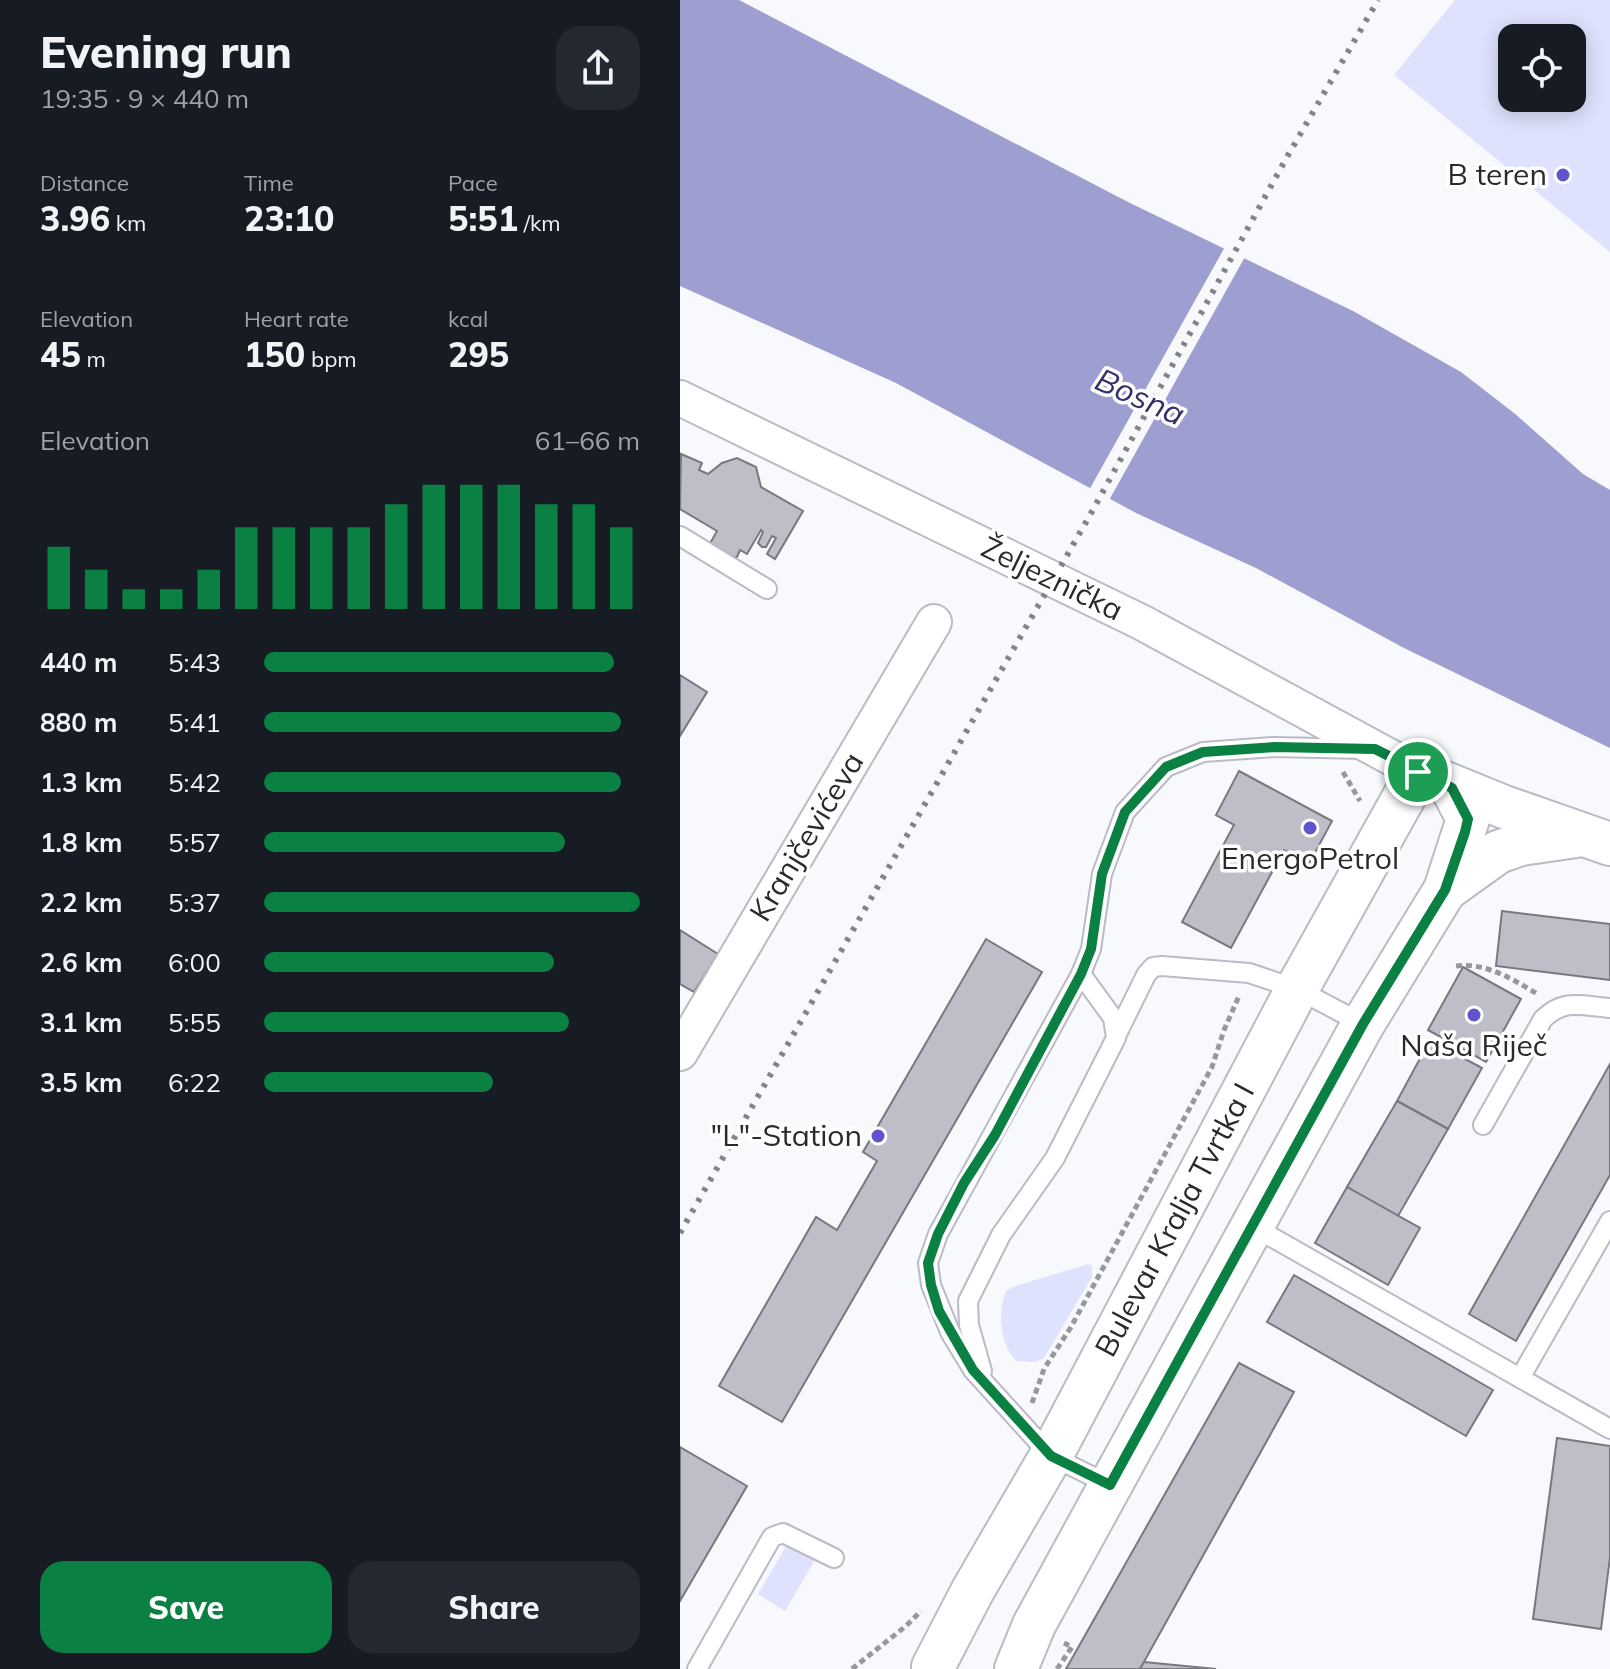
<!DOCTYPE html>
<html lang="en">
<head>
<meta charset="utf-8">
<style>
  :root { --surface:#171b24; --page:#242831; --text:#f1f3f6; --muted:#9ea1a6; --accent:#0b8043 }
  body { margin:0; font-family:Mulish,sans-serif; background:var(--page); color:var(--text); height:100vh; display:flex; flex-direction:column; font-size:30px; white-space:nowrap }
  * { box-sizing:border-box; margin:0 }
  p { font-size:26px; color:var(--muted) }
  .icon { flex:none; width:44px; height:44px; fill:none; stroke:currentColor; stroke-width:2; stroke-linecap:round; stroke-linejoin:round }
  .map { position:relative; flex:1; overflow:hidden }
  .details { display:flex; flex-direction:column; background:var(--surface); width:680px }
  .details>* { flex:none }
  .tools { position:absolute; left:818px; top:24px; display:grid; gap:16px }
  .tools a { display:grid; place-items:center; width:88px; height:88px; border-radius:16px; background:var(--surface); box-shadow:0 4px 20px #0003; font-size:40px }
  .pin { position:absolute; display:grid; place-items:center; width:68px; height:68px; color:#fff; margin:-34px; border:4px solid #fff; border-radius:50%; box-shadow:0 2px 8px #0007 }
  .round { display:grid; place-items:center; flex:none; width:84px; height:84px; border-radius:24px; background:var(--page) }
  .head { display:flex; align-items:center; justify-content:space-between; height:136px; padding:0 40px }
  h1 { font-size:44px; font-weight:800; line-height:60px }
  .metrics { display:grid; grid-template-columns:repeat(3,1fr); gap:12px; height:136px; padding:8px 40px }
  .metrics div { display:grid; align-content:center }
  .metrics b { font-size:34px; font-weight:800 }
  .metrics small { font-size:22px; font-weight:400 }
  .metrics p { font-size:22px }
  .chart { height:224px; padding:16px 40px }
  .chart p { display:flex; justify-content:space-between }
  .chart svg { width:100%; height:144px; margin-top:8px; stroke:var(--accent); stroke-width:6 }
  .cta { display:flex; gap:16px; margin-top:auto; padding:16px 40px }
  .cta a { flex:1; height:92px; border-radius:24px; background:var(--accent); color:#fff; font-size:32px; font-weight:800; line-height:92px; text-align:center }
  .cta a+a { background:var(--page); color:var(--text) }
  ul { padding:0 40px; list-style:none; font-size:26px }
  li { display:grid; grid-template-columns:128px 96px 1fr; align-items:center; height:60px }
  li i { height:20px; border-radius:10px; background:var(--accent) }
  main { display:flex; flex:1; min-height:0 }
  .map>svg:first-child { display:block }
  .green { fill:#dfe2fd; fill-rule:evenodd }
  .water { fill:#9c9fcf }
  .pier { fill:#f8f9fd }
  .building { fill:#bebec9; stroke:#777881; stroke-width:2 }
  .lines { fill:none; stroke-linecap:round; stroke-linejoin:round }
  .service-casing { stroke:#babbc5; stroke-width:22 }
  .minor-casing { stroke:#babbc5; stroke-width:38 }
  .tertiary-casing { stroke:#babbc5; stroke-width:46 }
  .path { stroke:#97989c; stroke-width:5; stroke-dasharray:6 4; stroke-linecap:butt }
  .service { stroke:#fff; stroke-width:18 }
  .minor { stroke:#fff; stroke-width:34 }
  .tertiary { stroke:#fff; stroke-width:42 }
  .rail { stroke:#838488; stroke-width:6; stroke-dasharray:4 8; stroke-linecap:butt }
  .route-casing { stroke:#fff; stroke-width:16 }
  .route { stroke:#0b8043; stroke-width:10 }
  .poi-dot { fill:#5f54cd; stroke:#fff; stroke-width:3 }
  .labels { text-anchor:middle; stroke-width:7; stroke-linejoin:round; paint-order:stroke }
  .poi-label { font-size:30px; fill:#29292e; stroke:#fff; text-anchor:end }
  .street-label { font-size:30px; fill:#29292e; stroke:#fff }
  .water-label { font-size:32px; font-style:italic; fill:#33306b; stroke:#fff }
</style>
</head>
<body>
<main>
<section class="details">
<div class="head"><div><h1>Evening run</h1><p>19:35 · 9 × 440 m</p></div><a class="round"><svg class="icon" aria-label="share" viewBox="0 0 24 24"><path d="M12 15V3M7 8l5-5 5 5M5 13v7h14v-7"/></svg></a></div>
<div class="metrics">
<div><p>Distance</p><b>3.96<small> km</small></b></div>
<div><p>Time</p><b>23:10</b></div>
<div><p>Pace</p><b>5:51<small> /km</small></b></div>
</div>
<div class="metrics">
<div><p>Elevation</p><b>45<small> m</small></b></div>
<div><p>Heart rate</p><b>150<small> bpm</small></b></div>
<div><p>kcal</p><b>295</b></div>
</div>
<div class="chart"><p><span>Elevation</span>61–66 m</p>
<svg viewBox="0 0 160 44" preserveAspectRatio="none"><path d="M5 44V25M15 44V32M25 44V38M35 44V38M45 44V32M55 44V19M65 44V19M75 44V19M85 44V19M95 44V12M105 44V6M115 44V6M125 44V6M135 44V12M145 44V12M155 44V19"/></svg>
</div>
<ul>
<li><b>440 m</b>5:43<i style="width:93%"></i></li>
<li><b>880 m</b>5:41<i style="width:95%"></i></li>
<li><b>1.3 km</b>5:42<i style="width:95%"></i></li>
<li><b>1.8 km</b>5:57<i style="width:80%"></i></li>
<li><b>2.2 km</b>5:37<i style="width:100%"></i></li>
<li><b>2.6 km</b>6:00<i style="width:77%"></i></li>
<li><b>3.1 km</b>5:55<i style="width:81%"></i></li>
<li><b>3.5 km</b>6:22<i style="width:61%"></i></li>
</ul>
<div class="cta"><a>Save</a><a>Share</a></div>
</section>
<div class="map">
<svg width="930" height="1669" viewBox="0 0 930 1669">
  <rect width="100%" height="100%" fill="#f8f9fd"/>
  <g class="green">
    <path d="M775 0H930V252L714 75ZM832 38H892V98H832Z"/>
    <path d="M408 1264 412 1266V1277L364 1358 355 1362 336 1361C320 1344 317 1313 326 1291L333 1287Z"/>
    <polygon points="109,1541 136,1558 105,1611 78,1594"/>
  </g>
  <polygon class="water" points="0,0 59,0 448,202 673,311 781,372 834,413 903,474 930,490 930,748 724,648 576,568 456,513 216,383 0,286"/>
  <polygon class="pier" points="546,245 566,255 428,502 408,492"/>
  <g class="building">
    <polygon points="1,454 22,463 19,470 28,474 42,463 57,458 76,467 81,487 123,511 95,559 87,554 96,538 92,536 86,547 82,547 78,543 83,532 81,530 67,554 60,550 57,557 49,558 27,549 37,531 0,509"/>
    <polygon points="0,675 27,692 0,736"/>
    <polygon points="559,771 652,821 629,864 604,850 551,948 502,922 554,825 536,815"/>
    <polygon points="822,911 930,924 930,980 816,966"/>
    <polygon points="0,930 38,954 14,992 0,984"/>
    <polygon points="306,939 362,972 102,1422 39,1386 136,1217 157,1230 197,1161 183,1152"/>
    <polygon points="783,967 841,999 806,1062 748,1030"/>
    <polygon points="750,1040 802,1068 768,1129 717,1101"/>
    <polygon points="930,1064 930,1175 836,1341 789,1314"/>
    <polygon points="717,1101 768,1129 718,1216 667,1187"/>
    <polygon points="667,1187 740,1228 708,1285 635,1243"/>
    <polygon points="614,1275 813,1390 786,1436 587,1322"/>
    <polygon points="559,1363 614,1392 460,1669 386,1669"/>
    <polygon points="877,1438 930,1446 930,1557 921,1629 853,1619"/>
    <polygon points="0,1447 67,1486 0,1601"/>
    <polygon points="464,1662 536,1669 460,1669"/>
  </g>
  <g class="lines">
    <defs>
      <g id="service">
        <polyline points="0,536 87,589"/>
        <polyline points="436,1036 466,975 473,967 482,966 569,973 617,989 683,1024"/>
        <path d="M803 1125 863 1019C885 998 902 1006 930 1008"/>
        <polyline points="572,1226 930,1429"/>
        <polyline points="302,1371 289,1325 288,1301 321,1235 375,1158 436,1038 433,1018 401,974"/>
        <polyline points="840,1378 930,1221"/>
        <polyline points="430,1485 371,1456 293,1370 270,1332 251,1285 248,1263 258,1234 401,974 411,949 422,874 445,812 486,767 523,752 594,747 684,749"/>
        <polyline points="17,1669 92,1537 103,1533 154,1558"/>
      </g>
      <g id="minor">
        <polyline points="0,398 461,622 738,772"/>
        <polyline points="0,1053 254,622"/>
      </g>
      <g id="tertiary">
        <polyline points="765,890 788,819 772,788"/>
        <polyline points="253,1667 293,1590 371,1456 617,989 738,772 824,807 930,844"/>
        <polyline points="336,1669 354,1625 683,1024 765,890 818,852 841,844 896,836"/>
      </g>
    </defs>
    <use href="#service" class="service-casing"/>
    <use href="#minor" class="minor-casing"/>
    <use href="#tertiary" class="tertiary-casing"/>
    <g class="path">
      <polyline points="663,772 680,801"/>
      <path d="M776 966C806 962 834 980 859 995"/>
      <polyline points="352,1403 364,1369 391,1327 532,1067 544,1030 559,996"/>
      <polyline points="172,1669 226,1626 241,1611"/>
      <polyline points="377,1669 392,1647 384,1643"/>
    </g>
    <use href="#service" class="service"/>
    <use href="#minor" class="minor"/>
    <use href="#tertiary" class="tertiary"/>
    <polyline class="rail" points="0,1233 410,515 607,157 698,0"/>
  </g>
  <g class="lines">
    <defs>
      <polygon id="route" points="594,747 695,749 772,788 788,819 785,832 765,890 683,1024 430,1485 371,1456 293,1370 259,1311 251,1285 248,1263 258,1234 284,1183 315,1135 401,974 411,949 422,874 445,812 486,767 523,752"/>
    </defs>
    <use href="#route" class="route-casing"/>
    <use href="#route" class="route"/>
  </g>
  <g class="poi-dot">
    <circle cx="883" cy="175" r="8"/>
    <circle cx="630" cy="828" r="8"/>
    <circle cx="794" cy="1015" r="8"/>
    <circle cx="198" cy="1136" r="8"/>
  </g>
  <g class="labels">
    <g class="poi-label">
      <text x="867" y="185">B teren</text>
      <text x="630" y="869" text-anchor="middle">EnergoPetrol</text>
      <text x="794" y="1056" text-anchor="middle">Naša Riječ</text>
      <text x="182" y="1146">"L"-Station</text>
    </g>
    <g class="street-label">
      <text transform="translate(372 579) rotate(26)" y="10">Željeznička</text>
      <text transform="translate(127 837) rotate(-59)" y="10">Kranjčevićeva</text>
      <text transform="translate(495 1220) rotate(-62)" y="10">Bulevar Kralja Tvrtka I</text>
    </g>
    <g class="water-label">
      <text transform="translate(460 397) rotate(24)" y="11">Bosna</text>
    </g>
  </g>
</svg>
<div class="tools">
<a><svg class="icon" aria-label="locate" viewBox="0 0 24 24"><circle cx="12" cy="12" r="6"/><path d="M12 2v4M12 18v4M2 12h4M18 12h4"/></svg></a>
</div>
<div class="pin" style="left:738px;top:772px;background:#1e9e55"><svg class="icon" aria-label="arrive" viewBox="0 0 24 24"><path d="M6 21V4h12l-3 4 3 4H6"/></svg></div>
</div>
</main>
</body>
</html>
